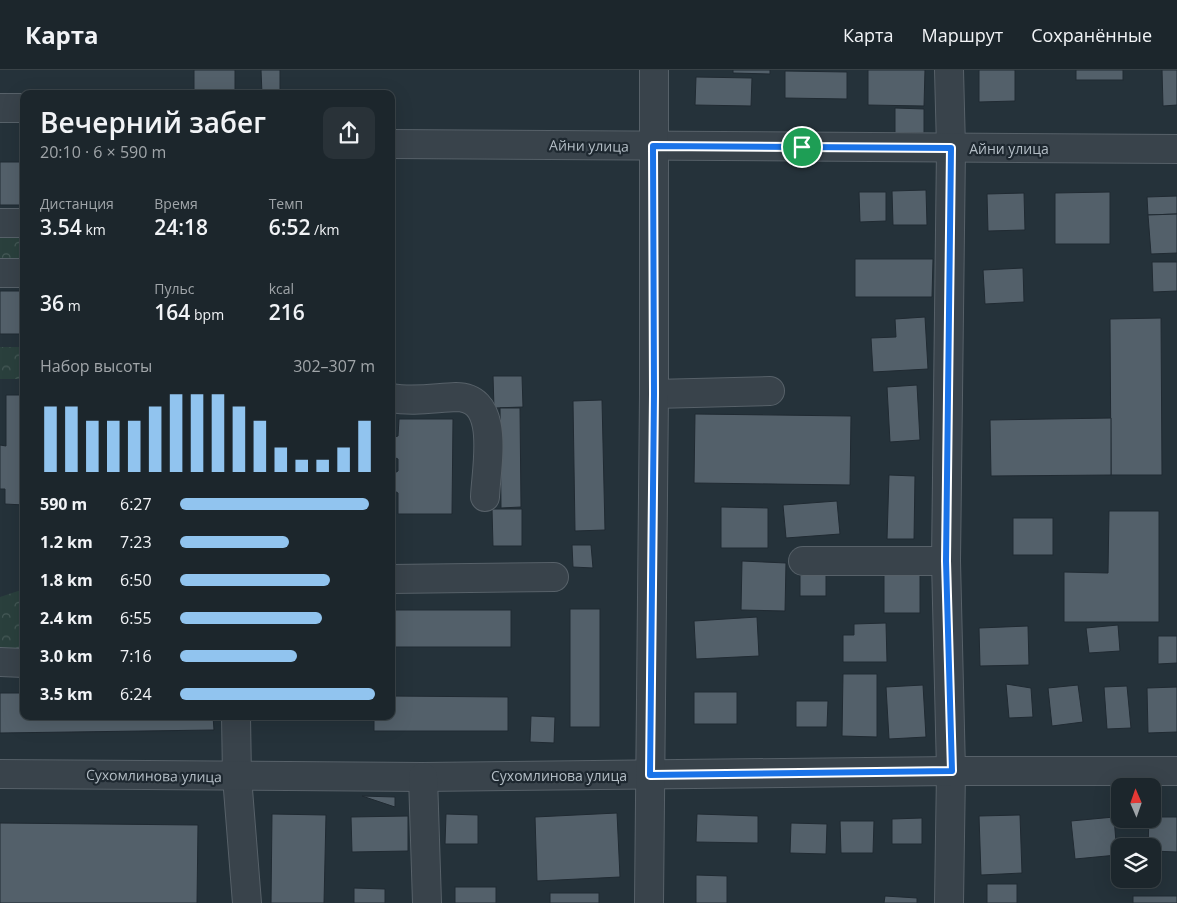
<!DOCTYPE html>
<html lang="ru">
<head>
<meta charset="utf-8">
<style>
  :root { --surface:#1c262c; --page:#293238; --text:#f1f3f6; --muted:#a0a5a9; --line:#3a4348; --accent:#91c4ef }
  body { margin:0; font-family:"Open Sans",sans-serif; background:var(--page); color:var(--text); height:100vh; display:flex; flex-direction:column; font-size:19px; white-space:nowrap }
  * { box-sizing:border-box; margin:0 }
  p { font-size:16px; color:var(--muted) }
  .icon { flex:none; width:28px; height:28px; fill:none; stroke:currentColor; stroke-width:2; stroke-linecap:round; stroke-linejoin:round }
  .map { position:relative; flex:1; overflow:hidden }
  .details { position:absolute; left:20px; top:20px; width:375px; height:630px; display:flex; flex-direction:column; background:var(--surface); border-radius:10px; box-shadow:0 5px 20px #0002,0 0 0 1px var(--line) }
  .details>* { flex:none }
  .needle { width:32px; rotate:358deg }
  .buttons { position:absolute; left:1111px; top:708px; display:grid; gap:10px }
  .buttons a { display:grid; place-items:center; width:50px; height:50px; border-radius:10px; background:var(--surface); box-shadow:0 5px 20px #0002,0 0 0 1px var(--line); font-size:25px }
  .pin { position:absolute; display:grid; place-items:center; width:42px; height:42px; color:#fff; margin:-21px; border:2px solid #fff; border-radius:50%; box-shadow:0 1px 5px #0007 }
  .round { display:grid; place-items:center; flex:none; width:52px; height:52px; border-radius:10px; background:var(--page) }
  .overview { display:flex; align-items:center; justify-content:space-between; height:85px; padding:0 20px }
  h1 { font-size:28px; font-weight:600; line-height:38px }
  .stats { display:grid; grid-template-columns:repeat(3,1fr); gap:8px; height:85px; padding:5px 20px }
  .stats div { display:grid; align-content:center }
  .stats b { font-size:21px; font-weight:600 }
  .stats small { font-size:14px; font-weight:400 }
  .stats p { font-size:14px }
  .chart { height:140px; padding:10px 20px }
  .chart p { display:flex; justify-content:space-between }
  .chart svg { width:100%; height:90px; margin-top:5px; stroke:var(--accent); stroke-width:6 }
  ul { padding:0 20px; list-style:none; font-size:16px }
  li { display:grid; grid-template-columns:80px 60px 1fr; align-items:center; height:38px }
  li i { height:12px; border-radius:6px; background:var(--accent) }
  header { display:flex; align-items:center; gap:30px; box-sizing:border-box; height:70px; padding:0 25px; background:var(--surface); border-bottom:1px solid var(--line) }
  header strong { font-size:24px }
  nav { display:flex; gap:28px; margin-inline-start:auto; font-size:18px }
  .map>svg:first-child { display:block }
  .forest { fill:url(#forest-crowns) }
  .building { fill:#53606a; stroke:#202a32 }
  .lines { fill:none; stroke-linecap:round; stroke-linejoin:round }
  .minor-casing { stroke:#576169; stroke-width:30 }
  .minor { stroke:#39434b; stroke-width:28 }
  .route-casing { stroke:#fff; stroke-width:10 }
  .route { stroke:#1a73e8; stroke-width:6 }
  .labels { text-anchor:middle; stroke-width:4.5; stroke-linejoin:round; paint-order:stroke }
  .street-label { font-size:14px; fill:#b4bec6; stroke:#1e2830 }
</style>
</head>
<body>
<header>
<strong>Карта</strong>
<nav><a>Карта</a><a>Маршрут</a><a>Сохранённые</a></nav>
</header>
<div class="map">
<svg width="1177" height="833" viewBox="0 0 1177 833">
  <defs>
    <pattern id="forest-crowns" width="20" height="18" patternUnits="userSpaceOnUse" patternTransform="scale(1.25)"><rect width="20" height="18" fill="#2a403d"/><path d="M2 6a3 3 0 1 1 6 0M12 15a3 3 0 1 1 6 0" fill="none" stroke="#465a58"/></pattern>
  </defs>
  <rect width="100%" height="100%" fill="#25323a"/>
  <g class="forest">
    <rect x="0" y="162" width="24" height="27"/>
    <rect x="0" y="277" width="24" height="32"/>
    <polygon points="24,519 24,581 0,581 0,527"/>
  </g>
  <g class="building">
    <rect x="194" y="0" width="41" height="24"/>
    <polygon points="261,0 280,0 280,24 262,24"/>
    <polygon points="733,0 770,0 770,4 733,3"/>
    <polygon points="868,0 925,0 924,36 868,35"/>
    <polygon points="979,0 1015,0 1015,31 979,32"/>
    <rect x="1076" y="0" width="47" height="10"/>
    <polygon points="1162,0 1177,0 1177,35 1163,36"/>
    <polygon points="785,1 847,2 847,29 785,28"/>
    <polygon points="696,7 752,8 751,36 695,35"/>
    <polygon points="895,38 924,39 924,63 895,63"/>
    <rect x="0" y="92" width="24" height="43"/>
    <polygon points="926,120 927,155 893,155 892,121"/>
    <polygon points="859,122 886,122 886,151 860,152"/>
    <polygon points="1110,122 1110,174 1055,174 1055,123"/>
    <polygon points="1024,123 1025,160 988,161 987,124"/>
    <polygon points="1177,126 1177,144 1148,145 1147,127"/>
    <polygon points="1177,144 1177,183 1151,184 1148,145"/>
    <polygon points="855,189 933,189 932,227 855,227"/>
    <polygon points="1152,192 1177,192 1177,221 1153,222"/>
    <polygon points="1023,198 1024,232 985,234 983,200"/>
    <rect x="0" y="221" width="24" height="43"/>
    <polygon points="925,247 928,299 873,302 871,268 896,267 895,249"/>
    <polygon points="1161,248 1162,405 1111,405 1110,249"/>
    <polygon points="391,275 394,309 391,310"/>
    <polygon points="493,306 522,306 523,337 494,338"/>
    <polygon points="917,315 920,370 890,372 887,317"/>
    <polygon points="6,325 24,325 24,435 5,434 5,419 0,419 0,375 6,376"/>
    <polygon points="602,330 605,460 575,461 573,331"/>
    <polygon points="500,338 520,338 521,437 501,438"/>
    <polygon points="695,344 851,346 850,415 694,413"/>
    <polygon points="1111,348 1111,405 991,406 990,350"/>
    <polygon points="399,349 453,349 452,444 398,444 398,423 391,419 391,405 398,401 398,389 391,386 391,368 398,366"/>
    <polygon points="889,405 915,406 914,469 887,469"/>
    <polygon points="837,431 840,464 786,468 783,435"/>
    <polygon points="721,437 768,438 768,478 721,478"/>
    <polygon points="492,439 522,439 522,476 493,476"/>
    <polygon points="1109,441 1159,441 1159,552 1064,552 1064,502 1108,503"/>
    <rect x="1013" y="448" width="40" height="37"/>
    <polygon points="572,475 591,475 593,498 573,497"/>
    <polygon points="742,491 786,493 785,541 741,540"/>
    <rect x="884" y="503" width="36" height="40"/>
    <rect x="800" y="505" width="26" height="21"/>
    <rect x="570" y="539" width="30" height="118"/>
    <rect x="391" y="540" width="120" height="37"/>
    <polygon points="757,547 759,586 696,589 694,551"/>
    <polygon points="886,553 887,592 843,592 843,565 854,565 854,554"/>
    <polygon points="1118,555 1120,581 1089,583 1086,558"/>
    <polygon points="1028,556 1029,595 980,596 979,558"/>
    <polygon points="1158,566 1177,566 1177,593 1158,594"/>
    <polygon points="843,604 877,604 877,667 842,666"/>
    <polygon points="1006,614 1031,618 1033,647 1009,648"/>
    <polygon points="923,615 926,667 889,669 886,617"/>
    <polygon points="1078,615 1083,652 1052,656 1048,618"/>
    <polygon points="1127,616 1131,658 1107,659 1104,617"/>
    <polygon points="1177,617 1177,662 1148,663 1147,618"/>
    <rect x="694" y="622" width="43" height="32"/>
    <polygon points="0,623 24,623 24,646 213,646 214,660 0,663"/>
    <polygon points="391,626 508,627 508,661 374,661 374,646 391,646"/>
    <polygon points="796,631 828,631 827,657 796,657"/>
    <polygon points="531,646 555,647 554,673 530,672"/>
    <polygon points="362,726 395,727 395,737"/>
    <polygon points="617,743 620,807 537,811 535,747"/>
    <polygon points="272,744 326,745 324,833 271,833"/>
    <polygon points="446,744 478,745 478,774 445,774"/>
    <polygon points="697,744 758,746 758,773 696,772"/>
    <polygon points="1020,745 1022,803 981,805 979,746"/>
    <polygon points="408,746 408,781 352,782 351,747"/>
    <polygon points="1114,747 1117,785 1075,789 1071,751"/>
    <polygon points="1152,747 1177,747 1177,782 1152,781 1152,776 1148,776 1149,749 1152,749"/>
    <polygon points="922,748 922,774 892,774 892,749"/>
    <polygon points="840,751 874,751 873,783 841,783"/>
    <polygon points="0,753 198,755 197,833 0,833"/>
    <polygon points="791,753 827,754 826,784 790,783"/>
    <polygon points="696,805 727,806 727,833 696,833"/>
    <rect x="987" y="814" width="30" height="19"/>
    <rect x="455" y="817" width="41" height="16"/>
    <polygon points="354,818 385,819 385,833 354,833"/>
    <rect x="550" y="823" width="49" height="10"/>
    <polygon points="885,826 917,828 917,833 884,833"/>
    <rect x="1133" y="826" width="44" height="7"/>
  </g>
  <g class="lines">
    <defs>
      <g id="minor">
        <polyline points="949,0 951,78 946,491 951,701 949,833"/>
        <polyline points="0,38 24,38"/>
        <polyline points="391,74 1177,79"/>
        <polyline points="0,153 24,153"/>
        <polyline points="0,203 24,203"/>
        <polyline points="654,324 770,321"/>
        <path d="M391 328C413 332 434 328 456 327 502 327 486 397 485 427"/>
        <polyline points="803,491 946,491"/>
        <polyline points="391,509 554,507"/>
        <polyline points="0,592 24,593"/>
        <polyline points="236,646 237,707 247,833"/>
        <polyline points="0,704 423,707 951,701 1177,701"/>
        <polyline points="423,707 427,833"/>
        <polyline points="649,833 654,324 654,0"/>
      </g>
    </defs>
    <use href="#minor" class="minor-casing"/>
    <use href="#minor" class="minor"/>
  </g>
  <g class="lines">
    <defs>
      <polygon id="route" points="653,76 951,78 946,491 952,701 650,705 654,324"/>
    </defs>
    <use href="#route" class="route-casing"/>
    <use href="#route" class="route"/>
  </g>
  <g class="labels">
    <g class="street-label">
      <text transform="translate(589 76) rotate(1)" y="5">Айни улица</text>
      <text x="1009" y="84">Айни улица</text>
      <text transform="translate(154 706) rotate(1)" y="5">Сухомлинова улица</text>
      <text x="559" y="711">Сухомлинова улица</text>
    </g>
  </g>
</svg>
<div class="buttons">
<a><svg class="needle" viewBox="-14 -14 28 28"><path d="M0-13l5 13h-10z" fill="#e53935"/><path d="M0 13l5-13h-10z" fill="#a0a5a9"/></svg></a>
<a><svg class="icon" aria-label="layers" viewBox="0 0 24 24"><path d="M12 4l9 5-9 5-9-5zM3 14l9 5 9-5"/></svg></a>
</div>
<div class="pin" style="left:802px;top:77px;background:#1e9e55"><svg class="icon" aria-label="arrive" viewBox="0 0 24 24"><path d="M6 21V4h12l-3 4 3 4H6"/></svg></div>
<section class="details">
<div class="overview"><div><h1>Вечерний забег</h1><p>20:10 · 6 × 590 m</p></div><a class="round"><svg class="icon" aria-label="share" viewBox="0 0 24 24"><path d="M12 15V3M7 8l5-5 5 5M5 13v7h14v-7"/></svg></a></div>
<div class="stats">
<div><p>Дистанция</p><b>3.54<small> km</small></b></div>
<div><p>Время</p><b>24:18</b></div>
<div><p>Темп</p><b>6:52<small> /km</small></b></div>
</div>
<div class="stats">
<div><b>36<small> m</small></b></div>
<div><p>Пульс</p><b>164<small> bpm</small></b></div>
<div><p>kcal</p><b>216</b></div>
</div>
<div class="chart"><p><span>Набор высоты</span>302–307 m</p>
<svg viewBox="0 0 160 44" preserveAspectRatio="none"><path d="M5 44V12M15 44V12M25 44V19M35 44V19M45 44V19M55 44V12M65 44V6M75 44V6M85 44V6M95 44V12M105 44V19M115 44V32M125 44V38M135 44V38M145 44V32M155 44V19"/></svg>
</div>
<ul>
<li><b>590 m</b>6:27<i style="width:97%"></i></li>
<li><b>1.2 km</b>7:23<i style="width:56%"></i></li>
<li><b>1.8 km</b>6:50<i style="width:77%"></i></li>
<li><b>2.4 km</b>6:55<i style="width:73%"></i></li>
<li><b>3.0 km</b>7:16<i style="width:60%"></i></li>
<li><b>3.5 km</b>6:24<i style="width:100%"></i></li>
</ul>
</section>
</div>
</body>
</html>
